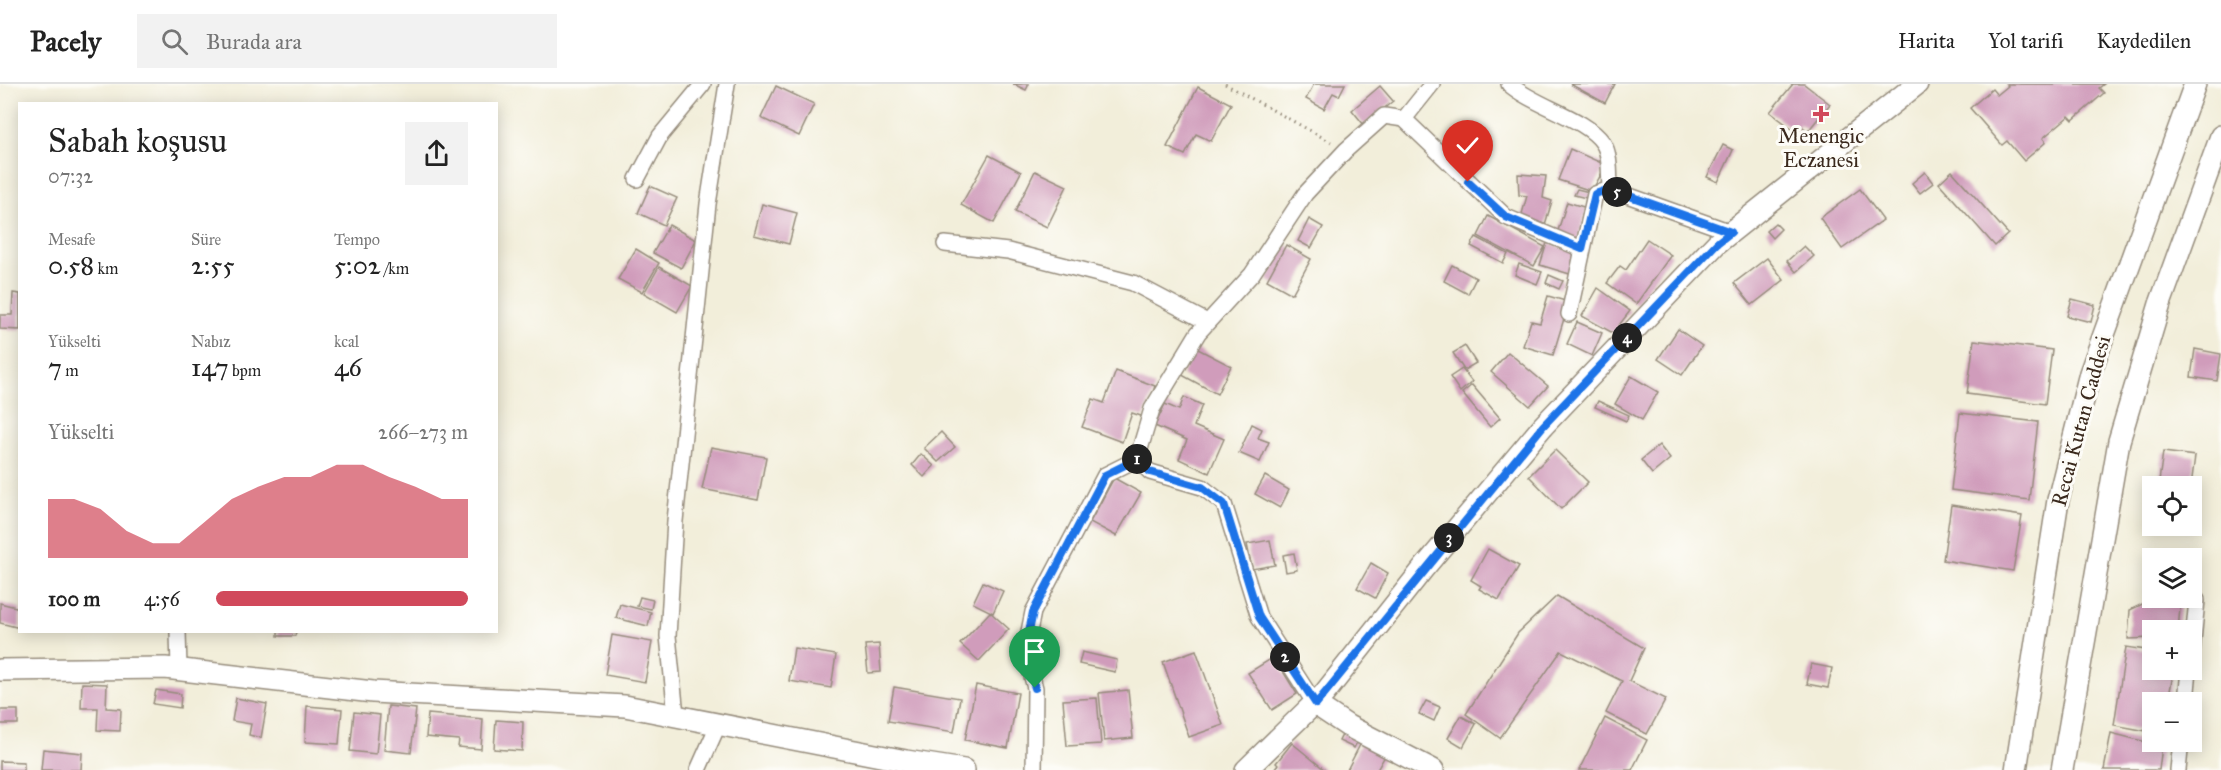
<!DOCTYPE html>
<html lang="tr">
<head>
<meta charset="utf-8">
<style>
  :root { --surface:#fff; --page:#f2f2f2; --text:#222; --muted:#767676; --line:#e0e0e0; --accent:#d1495b }
  body { margin:0; font-family:"IM FELL Great Primer",serif; background:var(--page); color:var(--text); height:100vh; display:flex; flex-direction:column; font-size:22px; white-space:nowrap }
  * { box-sizing:border-box; margin:0 }
  p { font-size:20px; color:var(--muted) }
  .icon { flex:none; width:33px; height:33px; fill:none; stroke:currentColor; stroke-width:2; stroke-linecap:round; stroke-linejoin:round }
  .map { position:relative; flex:1; overflow:hidden }
  .drawer { position:absolute; left:18px; top:18px; width:480px; height:531px; display:flex; flex-direction:column; background:var(--surface); border-radius:0px; box-shadow:0 3px 15px #0003 }
  .drawer>* { flex:none }
  .buttons { position:absolute; left:2142px; top:392px; display:grid; gap:12px }
  .buttons a { display:grid; place-items:center; width:60px; height:60px; border-radius:0px; background:var(--surface); box-shadow:0 3px 15px #0003; font-size:30px }
  .pin { position:absolute; display:grid; place-items:center; width:51px; height:51px; color:#fff; margin:-62px -26px; border-radius:50% 50% 50% 0; rotate:-45deg; box-shadow:0 0 6px #0007 }
  .pin .icon { rotate:45deg }
  .km { position:absolute; width:30px; height:30px; margin:-15px; border-radius:50%; background:#222; color:#fff; font-size:16px; line-height:30px; text-align:center }
  .round { display:grid; place-items:center; flex:none; width:63px; height:63px; border-radius:0px; background:var(--page) }
  .head { display:flex; align-items:center; justify-content:space-between; height:102px; padding:0 30px }
  h1 { font-size:33px; font-weight:600; line-height:45px }
  .figures { display:grid; grid-template-columns:repeat(3,1fr); gap:9px; height:102px; padding:6px 30px }
  .figures div { display:grid; align-content:center }
  .figures b { font-size:26px; font-weight:600 }
  .figures small { font-size:16px; font-weight:400 }
  .figures p { font-size:16px }
  .chart { height:168px; padding:12px 30px }
  .chart p { display:flex; justify-content:space-between }
  .chart svg { width:100%; height:108px; margin-top:6px; fill:var(--accent); opacity:.7 }
  ul { padding:0 30px; list-style:none; font-size:20px }
  li { display:grid; grid-template-columns:96px 72px 1fr; align-items:center; height:45px }
  li i { height:15px; border-radius:8px; background:var(--accent) }
  header { display:flex; align-items:center; gap:36px; box-sizing:border-box; height:84px; padding:0 30px; background:var(--surface); border-bottom:2px solid var(--line) }
  header strong { font-size:28px }
  nav { display:flex; gap:33px; margin-inline-start:auto; font-size:21px }
  .search { width:420px; height:54px; background:var(--page); display:flex; align-items:center; gap:15px; box-sizing:border-box; padding:0 21px; border-radius:0px; color:var(--muted); font-size:22px }
  .map>svg:first-child { display:block }
  .building { fill:#d09cbb }
  .lines { fill:none; stroke-linecap:round; stroke-linejoin:round }
  .street-casing { stroke:#968c7c; stroke-width:18 }
  .secondary-casing { stroke:#968c7c; stroke-width:24 }
  .path { stroke:#968c7c; stroke-width:3; stroke-dasharray:1.5 4.5; stroke-linecap:butt }
  .street { stroke:#fff; stroke-width:15 }
  .secondary { stroke:#fff; stroke-width:21 }
  .route-casing { stroke:#fff; stroke-width:12 }
  .route { stroke:#1a73e8; stroke-width:8 }
  .poi-dot { fill:#d1495b; stroke:#fdfcf7; stroke-width:2 }
  .labels { text-anchor:middle; stroke-width:6; stroke-linejoin:round; paint-order:stroke }
  .poi-label { font-size:21px; fill:#3b2a1e; stroke:#fdfcf7 }
  .street-label { font-size:21px; fill:#3b2a1e; stroke:#fdfcf7 }
</style>
</head>
<body>
<header>
<strong>Pacely</strong>
<div class="search"><svg class="icon" aria-label="search" viewBox="0 0 24 24"><circle cx="10" cy="10" r="6"/><path d="M15 15l6 6"/></svg>Burada ara</div>
<nav><a>Harita</a><a>Yol tarifi</a><a>Kaydedilen</a></nav>
</header>
<div class="map">
<svg width="2221" height="686" viewBox="0 0 2221 686">
  <rect width="100%" height="100%" fill="#fdfcf7"/>
  <filter id="ink" filterUnits="userSpaceOnUse"><feTurbulence type="fractalNoise" baseFrequency=".0167" numOctaves="2"/><feDisplacementMap in="SourceGraphic" scale="12" xChannelSelector="R" yChannelSelector="G"/><feConvolveMatrix kernelMatrix="1 2 1 2 8 2 1 2 1" color-interpolation-filters="sRGB"/></filter>
  <filter id="wash" filterUnits="userSpaceOnUse"><feTurbulence type="fractalNoise" baseFrequency=".008" numOctaves="4" result="noise"/><feDisplacementMap in="SourceGraphic" scale="24" xChannelSelector="R" yChannelSelector="G"/><feGaussianBlur stdDeviation="1.35" result="paint"/><feColorMatrix in="noise" values="0 0 0 0 0 0 0 0 0 0 0 0 0 0 0 0 0 1.4 0 .05"/><feComposite in="paint" operator="in"/></filter>
  <g filter="url(#wash)">
    <rect width="100%" height="100%" fill="#f2eeda"/>
    <g id="blocks">
      <g class="building">
        <polygon points="1013,0 1029,0 1026,6"/>
        <polygon points="1314,0 1345,0 1339,12 1333,9 1324,25 1306,15"/>
        <polygon points="1570,0 1615,0 1605,19"/>
        <polygon points="1793,0 1804,0 1830,20 1808,47 1800,41 1795,47 1770,28"/>
        <polygon points="2006,0 2104,0 2099,4 2104,9 2073,36 2069,32 2043,54 2046,58 2024,77 2007,57 2002,61 1970,24 1992,5 1997,11 2008,2"/>
        <polygon points="776,2 814,20 799,52 761,34"/>
        <polygon points="1380,2 1393,17 1364,41 1352,26"/>
        <polygon points="1198,3 1231,20 1211,57 1196,50 1185,71 1167,63"/>
        <polygon points="1723,61 1733,66 1718,98 1707,93"/>
        <polygon points="1570,65 1606,81 1592,107 1558,96"/>
        <polygon points="989,71 1021,88 994,139 961,121"/>
        <polygon points="1035,87 1067,102 1047,143 1015,128"/>
        <polygon points="1952,87 2008,150 1995,162 1939,99"/>
        <polygon points="1925,88 1933,99 1920,109 1912,99"/>
        <polygon points="1518,90 1546,92 1543,114 1552,117 1544,144 1520,137 1527,112 1519,111"/>
        <polygon points="650,102 677,114 664,141 638,129"/>
        <polygon points="1577,105 1593,109 1590,115 1574,111"/>
        <polygon points="1860,105 1883,136 1842,165 1820,134"/>
        <polygon points="1567,118 1587,124 1577,159 1556,153"/>
        <polygon points="762,120 797,129 789,160 754,151"/>
        <polygon points="1488,132 1545,163 1534,182 1478,152"/>
        <polygon points="1309,135 1323,143 1311,164 1298,157"/>
        <polygon points="1775,139 1781,145 1772,154 1766,147"/>
        <polygon points="669,141 696,156 681,184 653,169"/>
        <polygon points="1476,153 1508,170 1503,179 1471,162"/>
        <polygon points="1647,155 1671,171 1636,220 1607,199 1620,182 1626,186"/>
        <polygon points="1547,159 1579,169 1573,191 1540,181"/>
        <polygon points="1286,161 1311,175 1292,210 1267,196"/>
        <polygon points="1804,162 1814,172 1796,188 1787,177"/>
        <polygon points="636,165 659,179 642,208 618,195"/>
        <polygon points="1767,174 1784,196 1752,221 1734,199"/>
        <polygon points="1519,180 1542,188 1537,200 1515,191"/>
        <polygon points="1452,181 1476,194 1468,210 1444,197"/>
        <polygon points="659,183 692,202 677,228 644,209"/>
        <polygon points="1549,191 1563,197 1559,205 1546,199"/>
        <polygon points="1598,204 1630,227 1613,249 1582,232"/>
        <polygon points="13,209 20,210 20,246 0,245 0,231 12,231"/>
        <polygon points="1548,212 1569,218 1553,271 1523,262 1531,237 1540,239"/>
        <polygon points="2072,215 2095,221 2091,238 2067,232"/>
        <polygon points="1577,238 1602,249 1592,272 1567,260"/>
        <polygon points="1678,245 1702,262 1682,291 1658,275"/>
        <polygon points="1974,256 2052,266 2045,320 1967,310"/>
        <polygon points="1465,262 1476,279 1464,286 1453,269"/>
        <polygon points="1196,264 1231,282 1217,310 1182,291"/>
        <polygon points="2195,265 2221,270 2217,297 2191,293"/>
        <polygon points="1508,268 1548,302 1530,322 1491,288"/>
        <polygon points="1462,285 1472,298 1460,308 1450,293"/>
        <polygon points="1116,287 1155,302 1144,333 1132,329 1122,358 1082,343 1093,315 1104,319"/>
        <polygon points="1631,292 1658,308 1642,336 1615,320"/>
        <polygon points="1472,301 1500,334 1490,343 1462,309"/>
        <polygon points="1184,313 1202,321 1194,342 1224,355 1209,389 1179,375 1187,356 1155,342 1165,320 1179,326"/>
        <polygon points="1598,317 1629,331 1626,337 1595,323"/>
        <polygon points="1960,329 2038,338 2029,416 1951,406"/>
        <polygon points="1252,340 1262,345 1258,354 1269,358 1260,378 1239,369"/>
        <polygon points="941,348 955,363 938,378 924,364"/>
        <polygon points="1659,361 1670,375 1652,390 1641,376"/>
        <polygon points="711,363 766,373 758,416 702,405"/>
        <polygon points="1555,366 1588,398 1561,425 1529,392"/>
        <polygon points="2163,368 2195,372 2191,402 2173,402 2173,400 2159,397"/>
        <polygon points="921,370 934,382 924,393 912,381"/>
        <polygon points="1265,392 1289,406 1280,424 1255,410"/>
        <polygon points="1114,394 1141,409 1116,452 1090,438"/>
        <polygon points="1951,421 2022,432 2013,487 1943,476"/>
        <polygon points="2192,425 2197,426 2195,438 2192,437"/>
        <polygon points="1270,456 1275,481 1252,485 1247,460"/>
        <polygon points="1488,465 1519,482 1499,516 1479,505 1481,502 1471,496"/>
        <polygon points="1294,469 1297,486 1286,488 1283,471"/>
        <polygon points="1371,479 1388,489 1375,514 1357,504"/>
        <polygon points="983,498 1003,507 993,529 973,519"/>
        <polygon points="1557,512 1644,564 1629,597 1666,615 1647,650 1606,629 1622,597 1561,567 1500,654 1466,630 1518,549"/>
        <polygon points="640,513 653,516 651,525 637,522"/>
        <polygon points="2157,513 2181,513 2178,546 2152,546 2152,554 2128,555 2130,526"/>
        <polygon points="0,519 20,524 20,544 0,539"/>
        <polygon points="620,520 651,528 648,542 616,534"/>
        <polygon points="990,528 1009,545 979,577 960,560"/>
        <polygon points="278,548 296,548 295,552 278,552"/>
        <polygon points="612,551 652,558 645,598 605,591"/>
        <polygon points="879,560 881,588 868,589 865,561"/>
        <polygon points="2126,563 2152,567 2152,585 2174,585 2168,618 2152,618 2152,648 2114,641"/>
        <polygon points="794,564 836,571 831,604 789,597"/>
        <polygon points="1196,566 1223,641 1189,653 1163,578"/>
        <polygon points="1082,568 1117,576 1115,588 1079,580"/>
        <polygon points="1274,573 1297,610 1272,626 1248,589"/>
        <polygon points="1811,580 1832,584 1828,604 1807,600"/>
        <polygon points="82,599 107,600 106,624 121,625 120,647 97,646 98,624 81,624"/>
        <polygon points="976,601 1018,609 1008,664 965,656"/>
        <polygon points="894,603 960,614 954,648 888,637"/>
        <polygon points="156,606 181,610 180,624 153,620"/>
        <polygon points="1128,606 1133,654 1104,657 1099,609"/>
        <polygon points="236,614 267,620 261,654 249,651 251,640 232,637"/>
        <polygon points="1097,614 1101,660 1067,662 1063,616"/>
        <polygon points="1426,617 1440,623 1434,637 1419,630"/>
        <polygon points="307,622 342,625 339,660 305,658"/>
        <polygon points="388,622 416,625 411,669 384,666"/>
        <rect x="0" y="626" width="18" height="14"/>
        <polygon points="354,628 380,631 376,670 350,667"/>
        <polygon points="428,630 483,635 481,665 458,663 459,656 426,653"/>
        <polygon points="1461,632 1476,640 1463,663 1448,654"/>
        <polygon points="1605,634 1647,656 1632,686 1579,686"/>
        <polygon points="496,636 523,638 522,667 494,665"/>
        <polygon points="1343,649 1358,656 1354,664 1339,657"/>
        <polygon points="2111,649 2162,662 2159,686 2104,686"/>
        <polygon points="1362,657 1386,670 1377,686 1347,686"/>
        <polygon points="1292,659 1325,686 1274,686 1278,681 1276,679"/>
        <polygon points="43,665 82,669 81,686 41,686"/>
        <polygon points="0,677 24,678 24,686 0,686"/>
      </g>
    </g>
  </g>
  <g filter="url(#ink)">
    <use href="#blocks" fill-opacity="0" stroke="#968c7c" stroke-width="1.5"/>
    <g class="lines">
      <defs>
        <g id="street">
          <path d="M1509 0C1534 22 1586 34 1603 59 1611 71 1609 92 1610 105L1731 148"/>
          <polyline points="1404,35 1432,0"/>
          <polyline points="637,95 660,52 703,0"/>
          <polyline points="945,160 1008,167 1133,199 1207,238"/>
          <polyline points="1569,230 1595,110 1610,105"/>
          <polyline points="178,548 179,585"/>
          <polyline points="2192,567 2197,516"/>
          <polyline points="2186,618 2189,585"/>
          <polyline points="1315,620 1259,533 1224,420 1202,403 1150,388 1137,375 1152,325 1198,249 1252,190 1305,110 1346,66 1384,32 1404,35 1506,133 1582,165"/>
          <polyline points="676,631 668,552 675,437 708,120 727,0"/>
          <polyline points="698,686 719,639"/>
          <polyline points="1034,686 1035,604 1025,567 1033,528 1105,391 1137,375"/>
          <polyline points="2178,686 2181,657"/>
        </g>
        <g id="secondary">
          <polyline points="0,586 165,584 373,608 625,622 906,677 964,686"/>
          <polyline points="1315,620 1348,642 1433,686"/>
          <polyline points="1246,686 1324,610 1423,485 1543,342 1717,159 1917,0"/>
          <polyline points="2016,686 2058,416 2090,289 2195,0"/>
          <polyline points="2062,686 2119,357 2160,220 2221,52"/>
        </g>
      </defs>
      <use href="#street" class="street-casing"/>
      <use href="#secondary" class="secondary-casing"/>
      <polyline class="path" points="1225,0 1331,58"/>
      <use href="#street" class="street"/>
      <use href="#secondary" class="secondary"/>
    </g>
  </g>
  <g class="lines" filter="url(#ink)">
    <defs>
      <polyline id="route" points="1035,604 1025,567 1033,528 1105,391 1137,375 1150,388 1202,403 1224,420 1259,533 1316,620 1543,342 1717,159 1731,148 1610,105 1595,110 1582,165 1506,133 1468,98"/>
    </defs>
    <use href="#route" class="route-casing"/>
    <use href="#route" class="route"/>
  </g>
  <path class="poi-dot" d="M1818 21h6v6h6v6h-6v6h-6v-6h-6v-6h6z"/>
  <g class="labels">
    <g class="poi-label">
      <text x="1821" y="59">Menengic<tspan x="1821" dy="24">Eczanesi</tspan></text>
    </g>
    <g class="street-label">
      <text transform="translate(2081 337) rotate(-75)" y="7">Recai Kutan Caddesi</text>
    </g>
  </g>
</svg>
<div class="buttons">
<a><svg class="icon" aria-label="locate" viewBox="0 0 24 24"><circle cx="12" cy="12" r="6"/><path d="M12 2v4M12 18v4M2 12h4M18 12h4"/></svg></a>
<a><svg class="icon" aria-label="layers" viewBox="0 0 24 24"><path d="M12 4l9 5-9 5-9-5zM3 14l9 5 9-5"/></svg></a>
<a>+</a>
<a>−</a>
</div>
<div class="pin" style="left:1035px;top:604px;background:#1e9e55"><svg class="icon" aria-label="arrive" viewBox="0 0 24 24"><path d="M6 21V4h12l-3 4 3 4H6"/></svg></div>
<div class="pin" style="left:1468px;top:98px;background:#d93025"><svg class="icon" aria-label="check" viewBox="0 0 24 24"><path d="M5 12l5 5 9-10"/></svg></div>
<b class="km" style="left:1137px;top:375px">1</b>
<b class="km" style="left:1285px;top:573px">2</b>
<b class="km" style="left:1449px;top:454px">3</b>
<b class="km" style="left:1627px;top:254px">4</b>
<b class="km" style="left:1617px;top:108px">5</b>
<section class="drawer">
<div class="head"><div><h1>Sabah koşusu</h1><p>07:32</p></div><a class="round"><svg class="icon" aria-label="share" viewBox="0 0 24 24"><path d="M12 15V3M7 8l5-5 5 5M5 13v7h14v-7"/></svg></a></div>
<div class="figures">
<div><p>Mesafe</p><b>0.58<small> km</small></b></div>
<div><p>Süre</p><b>2:55</b></div>
<div><p>Tempo</p><b>5:02<small> /km</small></b></div>
</div>
<div class="figures">
<div><p>Yükselti</p><b>7<small> m</small></b></div>
<div><p>Nabız</p><b>147<small> bpm</small></b></div>
<div><p>kcal</p><b>46</b></div>
</div>
<div class="chart"><p><span>Yükselti</span>266–273 m</p>
<svg viewBox="0 0 160 44" preserveAspectRatio="none"><path d="M0 44V20L10 20L20 24L30 33L40 38L50 38L60 29L70 20L80 15L90 11L100 11L110 6L120 6L130 11L140 15L150 20L160 20V44z"/></svg>
</div>
<ul>
<li><b>100 m</b>4:56<i style="width:100%"></i></li>
</ul>
</section>
</div>
</body>
</html>
